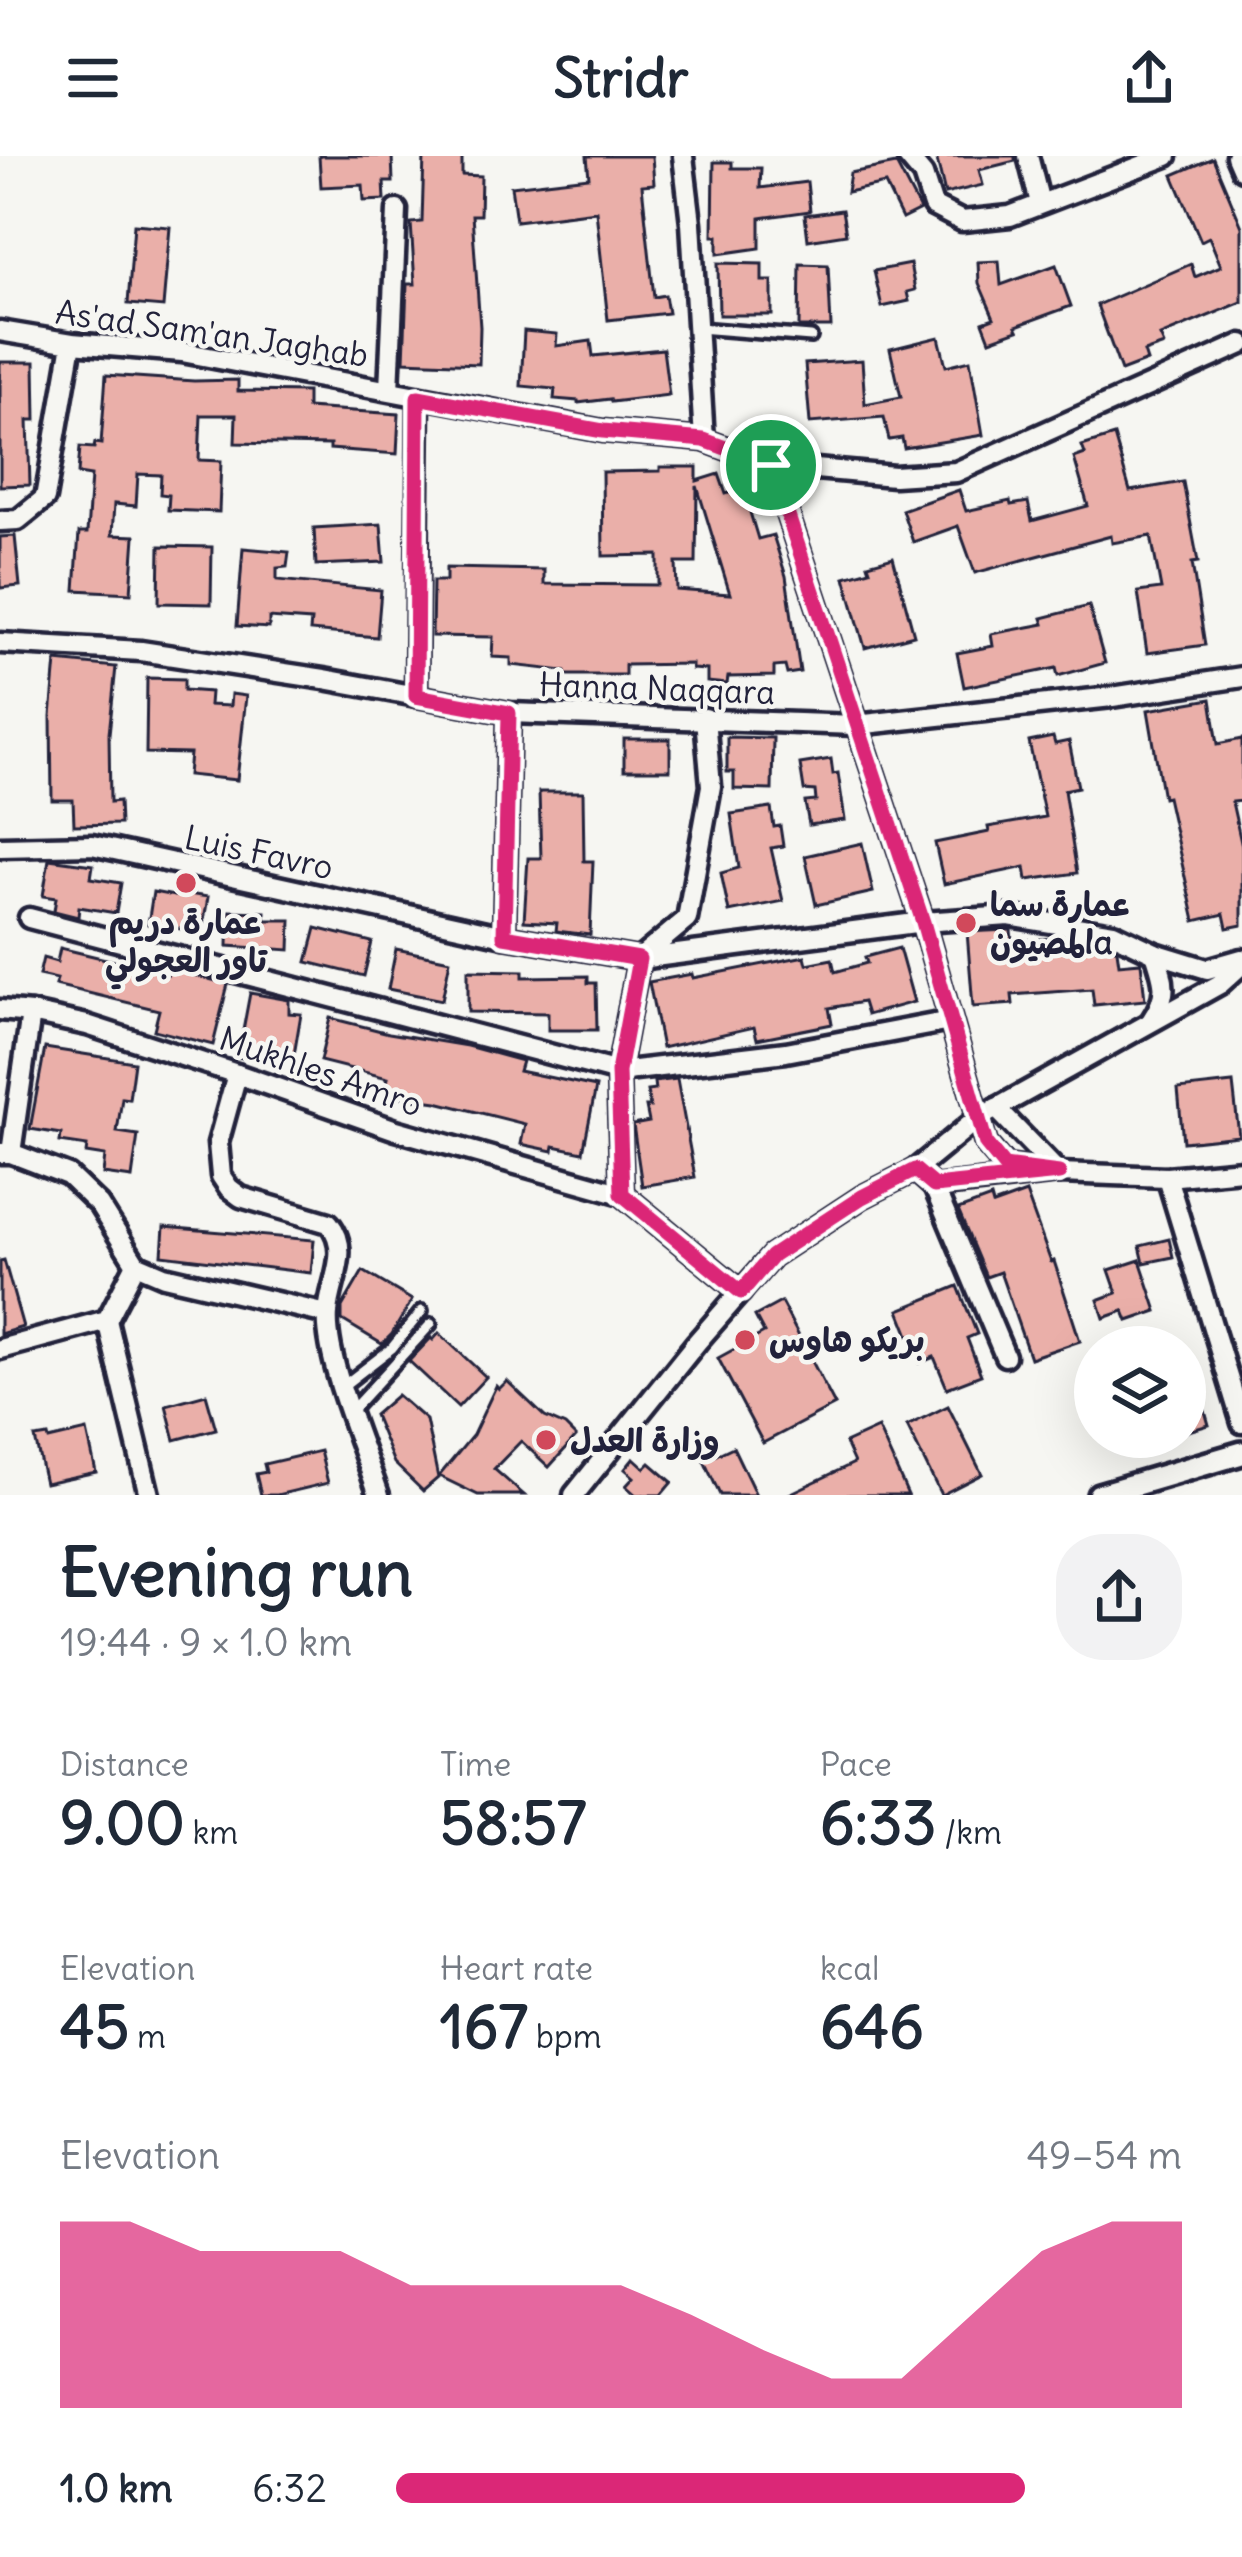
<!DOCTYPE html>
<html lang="en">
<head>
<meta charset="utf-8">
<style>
  :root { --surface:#fff; --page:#f2f2f3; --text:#1f2937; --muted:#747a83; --accent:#db2777 }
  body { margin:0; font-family:Delius,"Playpen Sans Arabic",sans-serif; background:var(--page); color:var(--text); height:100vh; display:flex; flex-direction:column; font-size:45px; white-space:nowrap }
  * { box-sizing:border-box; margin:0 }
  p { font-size:39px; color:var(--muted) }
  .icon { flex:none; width:66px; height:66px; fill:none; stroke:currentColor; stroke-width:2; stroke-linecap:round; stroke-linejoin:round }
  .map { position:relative; height:1339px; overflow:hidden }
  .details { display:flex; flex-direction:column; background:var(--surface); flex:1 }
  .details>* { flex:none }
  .fabs { position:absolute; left:1074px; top:1170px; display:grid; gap:24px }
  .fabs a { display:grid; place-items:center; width:132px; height:132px; border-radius:50%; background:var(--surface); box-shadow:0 12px 48px #0002; font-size:60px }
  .pin { position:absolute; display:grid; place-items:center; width:102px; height:102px; color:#fff; margin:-51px; border:6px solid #fff; border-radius:50%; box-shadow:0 3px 12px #0007 }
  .round { display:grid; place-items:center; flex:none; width:126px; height:126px; border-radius:48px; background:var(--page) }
  .overview { display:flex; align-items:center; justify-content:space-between; height:204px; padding:0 60px }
  h1 { font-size:66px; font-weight:800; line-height:90px }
  .stats { display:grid; grid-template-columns:repeat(3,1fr); gap:18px; height:204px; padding:12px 60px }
  .stats div { display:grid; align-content:center }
  .stats b { font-size:60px; font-weight:800 }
  .stats small { font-size:33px; font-weight:400 }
  .stats p { font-size:33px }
  .chart { height:336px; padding:24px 60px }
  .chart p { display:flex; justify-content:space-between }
  .chart svg { width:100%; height:216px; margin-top:12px; fill:var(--accent); opacity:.7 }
  ul { padding:0 60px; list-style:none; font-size:39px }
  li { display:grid; grid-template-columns:192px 144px 1fr; align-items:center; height:90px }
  li i { height:30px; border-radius:15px; background:var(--accent) }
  header { display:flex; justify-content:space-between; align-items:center; height:156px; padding:0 60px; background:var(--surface); font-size:54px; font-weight:800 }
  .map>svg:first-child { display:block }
  .building { fill:#eaafa9; stroke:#22223b; stroke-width:3; fill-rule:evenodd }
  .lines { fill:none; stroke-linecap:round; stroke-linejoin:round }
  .service-casing { stroke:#22223b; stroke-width:18 }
  .minor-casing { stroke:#22223b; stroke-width:27 }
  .tertiary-casing { stroke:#22223b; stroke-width:30 }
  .service { stroke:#f6f6f2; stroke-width:9 }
  .minor { stroke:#f6f6f2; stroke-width:18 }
  .tertiary { stroke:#f6f6f2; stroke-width:21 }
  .route-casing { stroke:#fff; stroke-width:24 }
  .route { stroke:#db2777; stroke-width:15 }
  .poi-dot { fill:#d1495b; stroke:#f6f6f2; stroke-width:4.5 }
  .labels { text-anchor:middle; stroke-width:9; stroke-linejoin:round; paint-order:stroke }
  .street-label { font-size:33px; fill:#22223b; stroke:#f6f6f2 }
  .poi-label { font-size:33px; font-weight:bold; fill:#22223b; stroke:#f6f6f2; text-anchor:start }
</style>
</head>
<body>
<header><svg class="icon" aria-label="menu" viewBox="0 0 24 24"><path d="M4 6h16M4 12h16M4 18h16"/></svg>Stridr<svg class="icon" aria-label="share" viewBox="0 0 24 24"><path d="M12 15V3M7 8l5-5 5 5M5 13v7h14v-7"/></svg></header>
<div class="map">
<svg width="1242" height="1339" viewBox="0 0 1242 1339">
  <rect width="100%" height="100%" fill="#f6f6f2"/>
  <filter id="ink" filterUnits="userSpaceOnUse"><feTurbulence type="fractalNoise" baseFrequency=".00833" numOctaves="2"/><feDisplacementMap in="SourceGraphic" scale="24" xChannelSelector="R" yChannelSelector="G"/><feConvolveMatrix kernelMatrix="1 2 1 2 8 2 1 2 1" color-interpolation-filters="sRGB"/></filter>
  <g filter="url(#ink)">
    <g class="building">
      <polygon points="319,0 392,0 393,26 384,26 385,44 364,45 363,29 321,31"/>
      <polygon points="424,0 462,0 462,19 481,20 480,59 472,59 480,171 479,208 404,205 407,128 415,128 411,67 422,66"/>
      <polygon points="587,0 652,0 654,28 642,29 654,141 665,139 668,157 608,164 596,55 516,65 511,30 589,21"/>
      <polygon points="936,0 1015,0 1015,5 979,14 983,29 945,38"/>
      <polygon points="1213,2 1242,71 1242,146 1160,180 1164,189 1144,196 1147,205 1121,215 1097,149 1191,108 1195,121 1221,110 1209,81 1201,85 1173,19"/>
      <polygon points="714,6 732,6 732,12 761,12 760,32 807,26 810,55 760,62 760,92 718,98 718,80 713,80"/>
      <polygon points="896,8 920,54 902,63 885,28 847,36 850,17"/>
      <polygon points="842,54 846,78 808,84 805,59"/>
      <polygon points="134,68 170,71 163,151 128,148"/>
      <polygon points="999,105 1001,129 1056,109 1071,150 1016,170 1018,174 990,184 983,166 994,162 979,127 978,106"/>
      <polygon points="718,107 762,108 762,125 772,125 772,159 719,159"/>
      <polygon points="800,108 828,109 831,171 799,171"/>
      <polygon points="910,108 915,134 907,136 909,145 882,151 874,115"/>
      <polygon points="524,175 557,178 556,190 591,185 593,200 663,193 669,239 611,246 610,243 578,247 578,245 554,243 555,233 521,230"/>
      <polygon points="939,181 946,210 970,204 983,279 904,292 902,282 889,284 884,261 810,267 805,208 862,204 865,248 901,241 890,193"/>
      <polygon points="0,206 35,206 36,264 28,264 30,329 0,330"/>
      <polygon points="106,219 194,225 238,224 238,235 307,236 307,252 399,258 397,298 330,293 330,289 235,287 236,259 201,259 199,304 221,305 219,356 168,354 169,339 160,338 161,319 138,318 136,350 114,348 112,379 135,380 131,437 75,434 79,377 87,377 91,320 78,318 80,291 94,292 95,287 101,288"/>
      <polygon points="1114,280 1130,335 1183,326 1198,406 1192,407 1205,489 1147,497 1138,436 1161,433 1151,380 1112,387 1111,380 975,417 958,370 913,386 902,354 959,334 966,355 1010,345 1011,349 1028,346 1032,365 1088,350 1074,302 1085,298 1082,290"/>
      <path d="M660 311H697V325L719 318 726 338 743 333 758 383 773 379 786 420 800 516 787 518 785 510 774 511V520L728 521 727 528 707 526V514L692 513V508L625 509V519H565V515L511 509V502L492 501 493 481 432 480 433 425H446V412L544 414V428L658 429V399L603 400 602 316 660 315ZM697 330 730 438 677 434 676 407H696Z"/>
      <polygon points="381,368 384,406 316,409 314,372"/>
      <polygon points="15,380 20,430 0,432 0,381"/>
      <polygon points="160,390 212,391 211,448 159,447"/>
      <polygon points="243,392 289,396 287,411 277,412 277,424 381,434 377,481 310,475 311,465 269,462 269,472 237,470"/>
      <polygon points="893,401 914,479 865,492 845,421 870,414 868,408"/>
      <polygon points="1089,450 1105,507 1058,520 1056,512 964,531 957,497 993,490 991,478 1044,468 1042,462"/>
      <polygon points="56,505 116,511 109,578 110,646 119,645 120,668 74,669 73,644 52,644 51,560"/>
      <polygon points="147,522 184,523 184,534 210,536 209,549 230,550 231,538 246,540 237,624 188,619 190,598 146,597"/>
      <polygon points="1211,543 1218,588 1242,583 1242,645 1232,646 1242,691 1242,769 1227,772 1224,758 1195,765 1167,641 1163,642 1148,554"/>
      <polygon points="727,581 773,582 772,634 734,633 734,616 727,616"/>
      <polygon points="1053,581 1055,588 1069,585 1078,631 1064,634 1077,717 1027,724 1025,711 944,728 935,687 989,676 988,671 1045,661 1029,586"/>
      <rect x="624" y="583" width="46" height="31"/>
      <polygon points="831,603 833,618 838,617 845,664 809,669 805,646 816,645 815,635 804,634 800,608"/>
      <polygon points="539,636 583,636 584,705 593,705 590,779 556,775 557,767 524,765 528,702 541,702"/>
      <polygon points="771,652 774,671 780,670 783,690 771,692 783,745 729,756 721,717 739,712 731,658"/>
      <polygon points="862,687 873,736 816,749 805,700"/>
      <polygon points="49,703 93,709 91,722 121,727 116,757 79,751 78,761 54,755 56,742 43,740"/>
      <polygon points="153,736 174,740 174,736 208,741 202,776 148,768"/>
      <polygon points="229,755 265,756 265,764 291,764 290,794 228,790"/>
      <polygon points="316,772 372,786 364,820 307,806"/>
      <polygon points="1008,774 1011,774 1012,785 1057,782 1072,784 1072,792 1109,790 1117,794 1119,808 1141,806 1145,844 1094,849 1092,833 1012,839 1013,848 973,851 967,776"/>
      <polygon points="60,792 168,818 170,813 228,828 213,889 154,874 159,854 55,829 57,823 39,819 43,802 57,806"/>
      <polygon points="899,792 914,846 867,859 863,846 829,852 832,868 757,883 754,871 662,892 649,826 692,818 693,822 805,800 807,808 832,803 835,816 867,807 865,801"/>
      <polygon points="396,793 450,804 442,844 388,833"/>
      <polygon points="468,814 523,815 523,821 588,820 588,827 596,827 597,874 548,874 548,857 468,856"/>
      <polygon points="250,837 289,844 289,857 301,858 293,905 268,900 267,907 238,901"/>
      <polygon points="330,862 389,877 467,890 522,905 519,915 596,931 583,996 554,990 553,995 521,988 525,968 437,946 400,941 401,938 385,935 388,922 320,905"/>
      <polygon points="45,892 134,906 129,943 122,942 117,976 138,979 132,1022 103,1018 105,1000 86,997 87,990 60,986 61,978 30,973"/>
      <polygon points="677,923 695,1021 642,1030 633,969 649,966 646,951 650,951 647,935 655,934 654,926"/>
      <polygon points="1233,927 1239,980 1183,986 1178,933"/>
      <polygon points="1026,1037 1051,1106 1054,1105 1080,1185 1030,1202 1000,1116 986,1121 958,1054 991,1042 993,1049"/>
      <polygon points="164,1071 314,1084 311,1117 162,1099"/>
      <polygon points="1169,1083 1173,1101 1144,1107 1140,1090"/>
      <polygon points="4,1104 23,1171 0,1178 0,1105"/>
      <polygon points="1140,1104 1157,1155 1128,1165 1124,1155 1104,1162 1098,1144 1117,1137 1109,1114"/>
      <polygon points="363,1115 412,1144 392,1178 382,1188 342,1164 342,1151"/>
      <polygon points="958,1130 977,1178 967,1182 981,1219 947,1232 934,1201 920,1207 899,1154"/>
      <polygon points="781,1146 835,1249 763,1287 718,1202 764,1177 755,1160"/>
      <polygon points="439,1177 486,1221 458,1251 409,1205 431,1182 433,1184"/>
      <polygon points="1185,1199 1189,1199 1209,1269 1185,1276"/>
      <polygon points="507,1225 545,1261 565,1270 576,1281 549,1311 521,1285 494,1313 524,1339 478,1339 439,1320 473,1279 496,1230 499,1233"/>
      <polygon points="206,1238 216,1273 175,1284 166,1249"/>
      <polygon points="397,1239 426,1264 438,1322 423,1335 394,1307 374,1259"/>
      <polygon points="948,1250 982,1318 941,1339 907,1270"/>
      <polygon points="878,1272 908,1339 787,1339 854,1307 845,1287"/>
      <polygon points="87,1275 96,1316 45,1327 35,1282 48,1280 49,1284"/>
      <polygon points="733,1291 756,1339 720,1339 704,1305"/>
      <polygon points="320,1295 328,1327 277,1339 261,1339 256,1318 266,1316 264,1308"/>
      <polygon points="634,1302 645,1312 650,1307 672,1326 661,1339 636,1339 626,1330 634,1321 625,1313"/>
    </g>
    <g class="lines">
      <defs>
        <g id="service">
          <polyline points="698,172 811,181"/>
          <polyline points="343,1230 392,1192 422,1155"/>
          <polyline points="351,1255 431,1168"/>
        </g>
        <g id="minor">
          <polyline points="683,0 691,67 704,284"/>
          <polyline points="907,0 923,19 933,50 962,65 1010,60 1167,0"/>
          <polyline points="1028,0 1040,47"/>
          <polyline points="1236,0 1242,14"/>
          <polyline points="0,175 72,187 182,196 603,275 704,284 771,309 894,320 956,316 1242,188"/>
          <polyline points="389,234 397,54"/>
          <polyline points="771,309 923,766 986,988 1005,1010 1059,1017"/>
          <polyline points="0,365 18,364 45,342 72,187"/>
          <polyline points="0,487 141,495 324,523 509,557 856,569 1112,541 1242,521"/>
          <polyline points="416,540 419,241"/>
          <polyline points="509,557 504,780 639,803 923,766 1009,760 1113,777 1155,797 1207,813 1242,803"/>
          <polyline points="0,691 92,689 504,780"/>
          <polyline points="29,762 618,916 786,896 950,865"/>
          <polyline points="0,854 31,857 87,869 237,918 396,974 622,1038 741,1136"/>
          <path d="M1151 865C1169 838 1165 827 1155 797"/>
          <path d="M237 918 218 987 221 1020 229 1032 241 1041 329 1067C352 1095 330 1125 328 1157 324 1202 364 1293 379 1339"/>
          <polyline points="996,952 1059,1017"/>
          <polyline points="0,997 11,997 68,1019 99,1049 136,1108 164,1120 327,1158"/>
          <polyline points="11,997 31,857"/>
          <polyline points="915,1014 934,1031 1059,1017 1167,1021 1242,1014"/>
          <polyline points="1167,1021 1242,1267"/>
          <polyline points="934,1031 1005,1200"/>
          <polyline points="622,1038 618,916 639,803 687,763 711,630 705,562"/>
          <polyline points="107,1164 149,1339"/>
          <polyline points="0,1193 107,1164 136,1108"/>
          <polyline points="574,1339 697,1186 772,1100 862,1041 915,1014 977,963 1220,828 1242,808"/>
        </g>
        <polyline id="tertiary" points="1099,1339 1242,1297"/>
      </defs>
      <use href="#service" class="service-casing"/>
      <use href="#minor" class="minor-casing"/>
      <use href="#tertiary" class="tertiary-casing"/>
      <use href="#service" class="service"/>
      <use href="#minor" class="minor"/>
      <use href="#tertiary" class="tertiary"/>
    </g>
  </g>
  <g class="lines" filter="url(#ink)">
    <defs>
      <polygon id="route" points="418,241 603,275 704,284 771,309 923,766 986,988 1004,1010 1059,1017 934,1030 915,1014 862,1041 772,1100 741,1136 622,1038 618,916 639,803 504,780 509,557 416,540"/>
    </defs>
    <use href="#route" class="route-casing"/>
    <use href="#route" class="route"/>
  </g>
  <g class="poi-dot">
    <circle cx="186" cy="727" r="12"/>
    <circle cx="966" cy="767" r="12"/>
    <circle cx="745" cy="1184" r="12"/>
    <circle cx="546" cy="1284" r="12"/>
  </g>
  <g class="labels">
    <g class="street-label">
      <text transform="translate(212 177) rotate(8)" y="12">As'ad Sam'an Jaghab</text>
      <text transform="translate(657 532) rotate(2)" y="12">Hanna Naqqara</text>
      <text transform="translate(259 696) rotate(12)" y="12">Luis Favro</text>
      <text transform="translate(321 915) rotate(19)" y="12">Mukhles Amro</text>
    </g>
    <g class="poi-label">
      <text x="990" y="760">عمارة سما<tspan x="990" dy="38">المصيونa</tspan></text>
      <text x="186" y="778" text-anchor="middle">عمارة دريم<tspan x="186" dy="38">تاور العجولي</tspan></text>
      <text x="769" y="1196">بريكو هاوس</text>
      <text x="570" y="1296">وزارة العدل</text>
    </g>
  </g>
</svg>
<div class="fabs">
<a><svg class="icon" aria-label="layers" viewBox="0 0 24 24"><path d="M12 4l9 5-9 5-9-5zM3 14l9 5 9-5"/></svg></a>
</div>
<div class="pin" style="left:771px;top:309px;background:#1e9e55"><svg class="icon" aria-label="arrive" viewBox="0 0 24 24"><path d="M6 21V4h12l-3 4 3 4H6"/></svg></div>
</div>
<section class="details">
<div class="overview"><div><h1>Evening run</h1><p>19:44 · 9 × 1.0 km</p></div><a class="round"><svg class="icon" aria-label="share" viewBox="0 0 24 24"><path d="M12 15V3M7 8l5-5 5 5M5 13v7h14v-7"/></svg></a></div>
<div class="stats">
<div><p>Distance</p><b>9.00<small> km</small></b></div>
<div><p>Time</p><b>58:57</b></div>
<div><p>Pace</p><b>6:33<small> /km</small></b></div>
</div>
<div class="stats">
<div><p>Elevation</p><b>45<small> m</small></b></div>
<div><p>Heart rate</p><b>167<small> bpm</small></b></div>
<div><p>kcal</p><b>646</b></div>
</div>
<div class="chart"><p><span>Elevation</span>49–54 m</p>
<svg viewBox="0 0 160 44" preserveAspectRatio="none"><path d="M0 44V6L10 6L20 12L30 12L40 12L50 19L60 19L70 19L80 19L90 25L100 32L110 38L120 38L130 25L140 12L150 6L160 6V44z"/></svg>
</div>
<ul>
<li><b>1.0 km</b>6:32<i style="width:80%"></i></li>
</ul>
</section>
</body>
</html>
